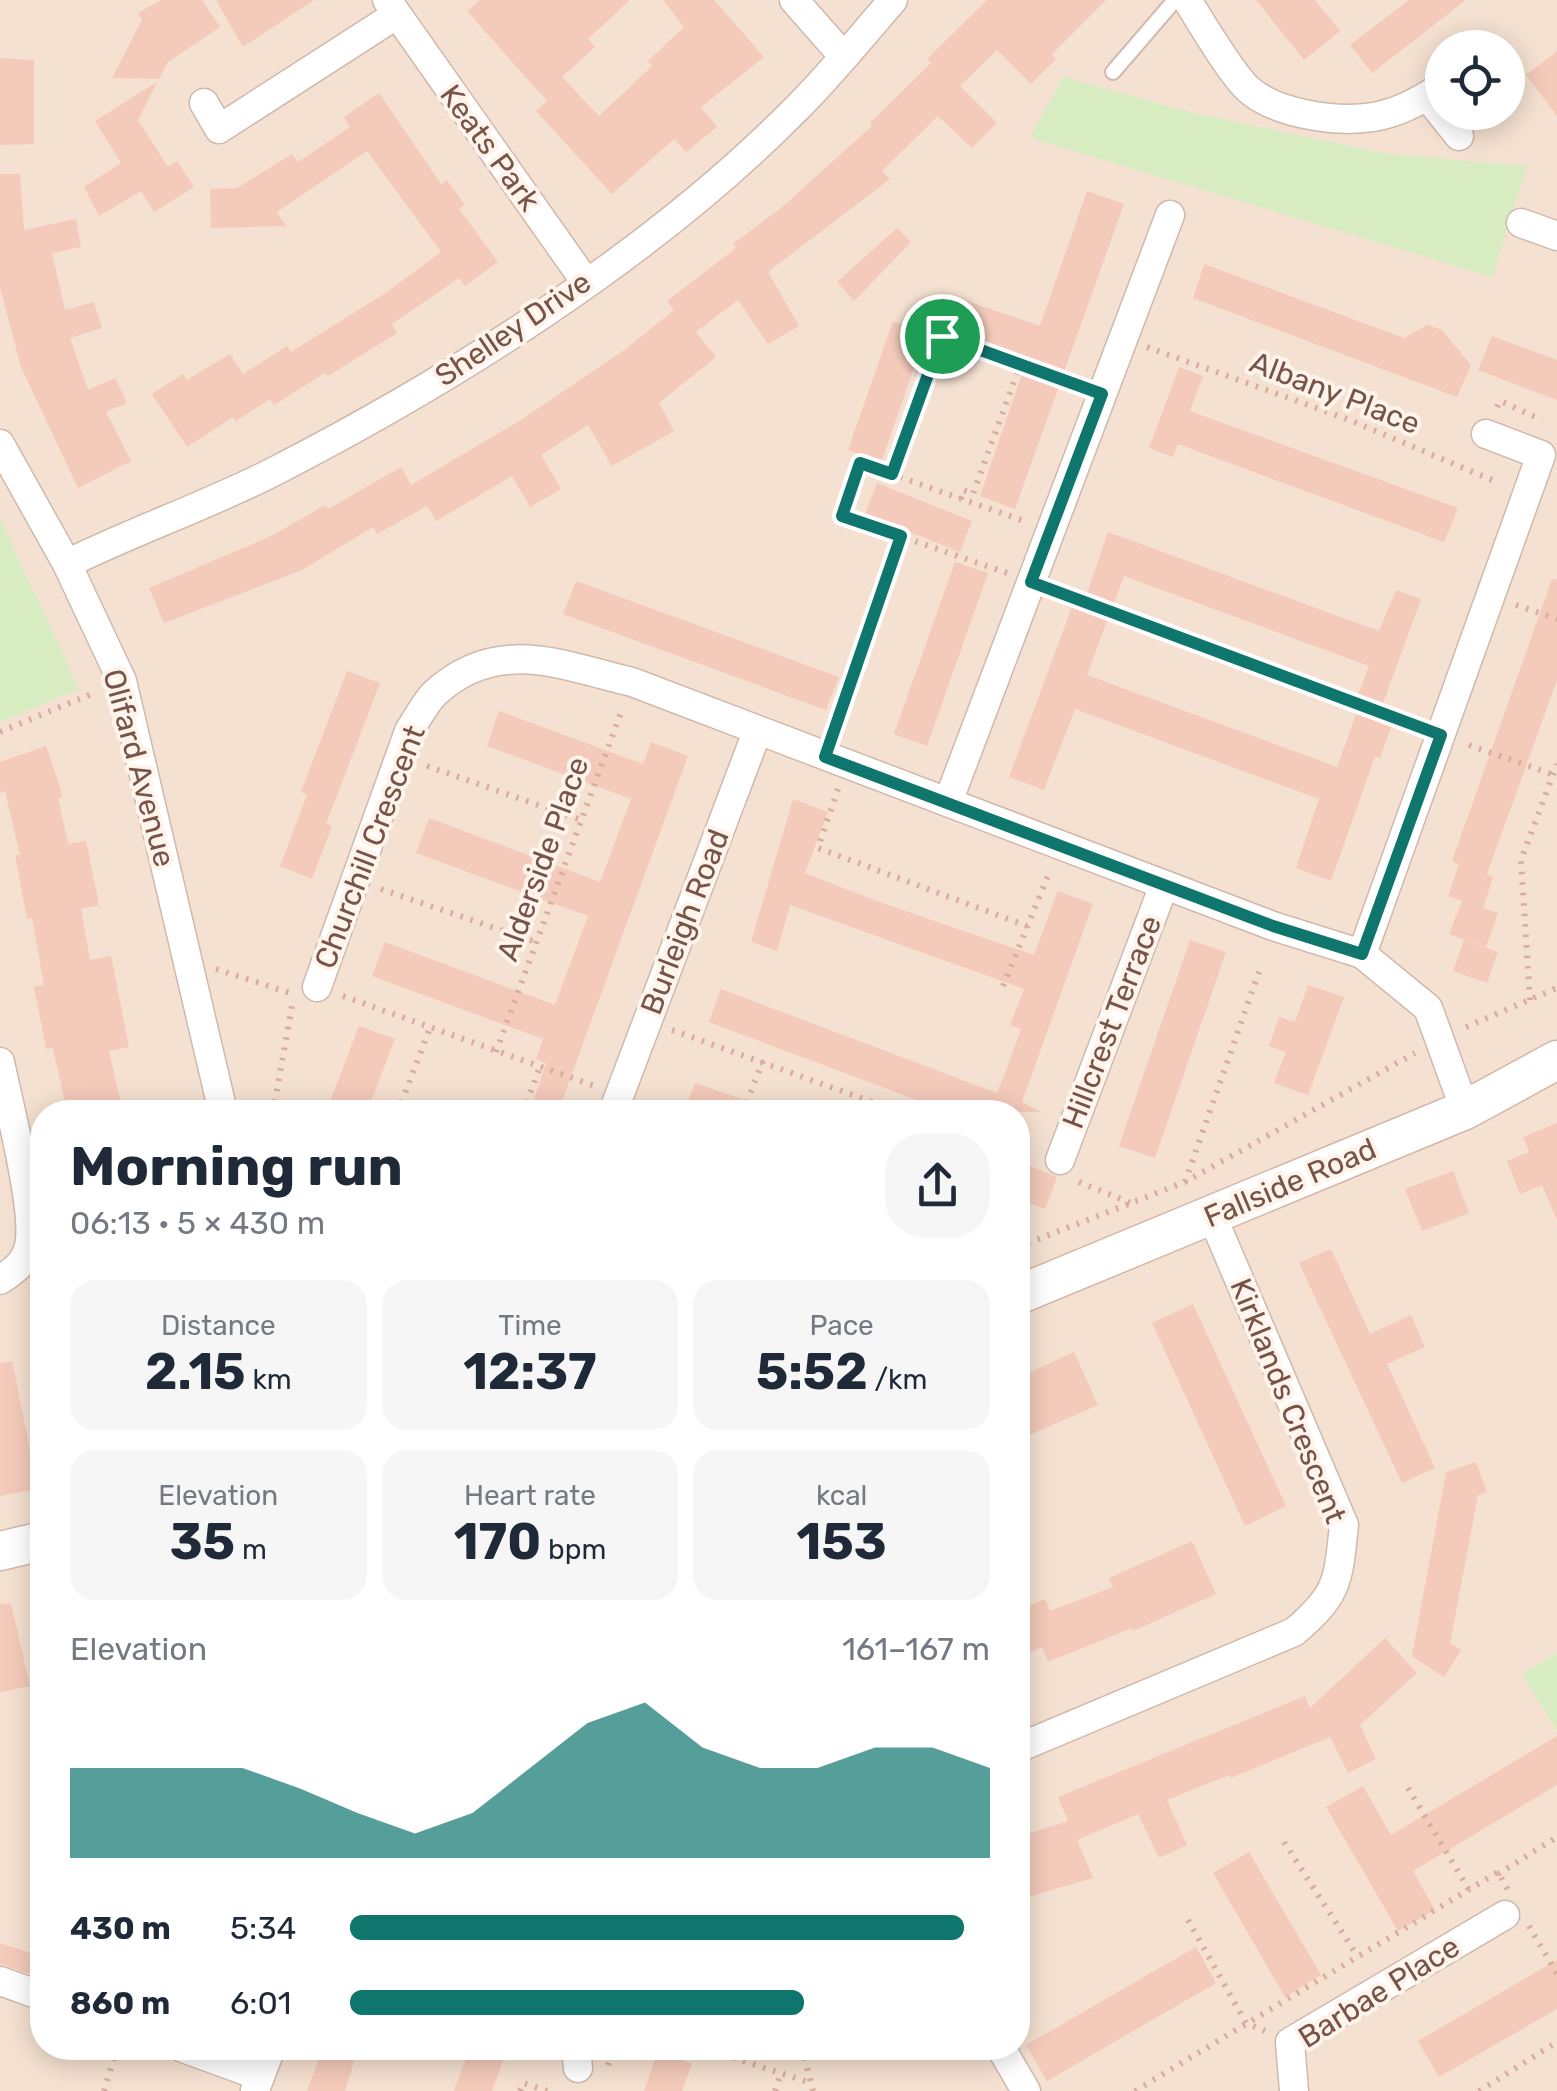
<!DOCTYPE html>
<html lang="en">
<head>
<meta charset="utf-8">
<style>
  :root { --surface:#fff; --page:#f6f6f7; --text:#1f2937; --muted:#747a83; --accent:#0f766e }
  body { margin:0; font-family:Rubik,sans-serif; background:var(--page); color:var(--text); height:100vh; display:flex; flex-direction:column; font-size:38px; white-space:nowrap }
  * { box-sizing:border-box; margin:0 }
  p { font-size:32px; color:var(--muted) }
  .icon { flex:none; width:55px; height:55px; fill:none; stroke:currentColor; stroke-width:2; stroke-linecap:round; stroke-linejoin:round }
  .map { position:relative; flex:1; overflow:hidden }
  .side { position:absolute; left:30px; top:1100px; width:1000px; height:960px; display:flex; flex-direction:column; background:var(--surface); border-radius:40px; box-shadow:0 5px 25px #0003 }
  .side>* { flex:none }
  .fabs { position:absolute; left:1425px; top:30px; display:grid; gap:20px }
  .fabs a { display:grid; place-items:center; width:100px; height:100px; border-radius:50%; background:var(--surface); box-shadow:0 5px 25px #0003; font-size:50px }
  .pin { position:absolute; display:grid; place-items:center; width:85px; height:85px; color:#fff; margin:-42px; border:5px solid #fff; border-radius:50%; box-shadow:0 2px 10px #0007 }
  .round { display:grid; place-items:center; flex:none; width:105px; height:105px; border-radius:40px; background:var(--page) }
  .headline { display:flex; align-items:center; justify-content:space-between; height:170px; padding:0 40px }
  h1 { font-size:55px; font-weight:700; line-height:75px }
  .stats { display:grid; grid-template-columns:repeat(3,1fr); gap:15px; height:170px; padding:10px 40px }
  .stats div { display:grid; align-content:center; border-radius:25px; background:var(--page); text-align:center }
  .stats b { font-size:50px; font-weight:700 }
  .stats small { font-size:28px; font-weight:400 }
  .stats p { font-size:28px }
  .chart { height:280px; padding:20px 40px }
  .chart p { display:flex; justify-content:space-between }
  .chart svg { width:100%; height:180px; margin-top:10px; fill:var(--accent); opacity:.7 }
  ul { padding:0 40px; list-style:none; font-size:32px }
  li { display:grid; grid-template-columns:160px 120px 1fr; align-items:center; height:75px }
  li i { height:25px; border-radius:12px; background:var(--accent) }
  .map>svg:first-child { display:block }
  .residential { fill:#f5e1d1; fill-rule:evenodd }
  .green { fill:#d7ecc1 }
  .building { fill:#f4caba }
  .lines { fill:none; stroke-linecap:round; stroke-linejoin:round }
  .lane-casing { stroke:#d1b8ac; stroke-width:18 }
  .street-casing { stroke:#d1b8ac; stroke-width:31 }
  .secondary-casing { stroke:#d5b7a9; stroke-width:41 }
  .path { stroke:#d9ad9d; stroke-width:6; stroke-dasharray:2.5 8; stroke-linecap:butt }
  .lane { stroke:#fff; stroke-width:14 }
  .street { stroke:#fff; stroke-width:28 }
  .secondary { stroke:#fff; stroke-width:38 }
  .route-casing { stroke:#fff; stroke-width:20 }
  .route { stroke:#0f766e; stroke-width:12 }
  .labels { text-anchor:middle; stroke-width:8; stroke-linejoin:round; paint-order:stroke }
  .street-label { font-size:30px; fill:#775348; stroke:#fff4eb }
</style>
</head>
<body>
<div class="map">
<svg width="1557" height="2091" viewBox="0 0 1557 2091">
  <rect width="100%" height="100%" fill="#fdf0e3"/>
  <path class="residential" d="M0 0H1557V1653L1522 1674 1557 1731V2091H0ZM1442 48H1508V112H1442ZM42 1112H1018V2048H42Z"/>
  <g class="green">
    <polygon points="1063,77 1194,113 1382,153 1527,166 1492,277 1030,138"/>
    <polygon points="0,519 79,689 0,722"/>
    <polygon points="1557,1653 1557,1731 1522,1674"/>
  </g>
  <g class="building">
    <polygon points="161,0 202,0 220,27 168,62 159,79 112,78 142,20 138,13"/>
    <polygon points="216,0 314,0 243,47"/>
    <polygon points="480,0 630,0 588,39 595,47 562,77 599,116 652,66 648,61 684,27 663,0 714,0 764,57 701,107 717,127 686,152 674,139 612,194 536,111 547,101 467,11"/>
    <polygon points="987,0 1106,0 1052,54 1056,59 1031,84 997,50 960,86 997,123 972,148 938,116 882,171 890,179 768,272 799,326 768,344 738,300 696,332 716,357 659,403 674,431 612,466 588,425 541,455 561,489 530,507 512,476 436,521 427,506 377,534 373,527 302,570 164,623 149,588 269,537 326,505 328,509 401,467 411,485 521,420 627,348 674,310 667,301 736,248 733,244 781,208 872,126 870,123 931,63 927,59"/>
    <polygon points="1256,0 1315,0 1340,31 1304,60"/>
    <polygon points="1409,0 1466,0 1372,73 1350,45"/>
    <polygon points="1557,51 1557,116 1526,75"/>
    <polygon points="0,58 34,60 34,144 0,145"/>
    <polygon points="157,82 138,120 168,167 177,161 194,187 154,212 141,191 99,216 84,187 121,163 95,121"/>
    <polygon points="379,93 441,184 447,180 465,205 459,209 498,262 465,286 459,278 392,324 397,333 328,376 325,373 274,405 270,399 236,421 233,417 187,447 152,394 183,374 187,380 230,354 243,374 287,346 291,352 384,294 441,252 367,151 277,212 286,226 211,228 210,189 237,188 292,154 298,162 350,127 344,117"/>
    <polygon points="0,174 20,174 24,230 76,219 81,247 52,253 65,310 94,302 102,328 70,338 88,390 115,378 127,403 106,412 131,461 78,488 21,367 0,287"/>
    <polygon points="1087,191 1124,204 1015,509 980,496 1027,359 936,327 947,294 1040,326"/>
    <polygon points="897,228 911,242 854,301 837,282"/>
    <polygon points="1204,264 1404,338 1427,325 1442,330 1471,365 1457,397 1193,298"/>
    <polygon points="893,321 926,333 881,463 848,450"/>
    <polygon points="1492,336 1557,360 1557,400 1478,370"/>
    <polygon points="1179,367 1203,376 1190,411 1458,508 1444,542 1178,444 1173,457 1149,448"/>
    <polygon points="877,483 972,521 960,552 865,514"/>
    <polygon points="1108,532 1379,631 1396,590 1421,599 1382,706 1357,697 1369,666 1124,576 1087,675 1337,767 1357,712 1392,725 1380,758 1375,756 1331,881 1296,868 1319,799 1075,709 1044,790 1009,777 1073,604 1082,608"/>
    <polygon points="955,562 988,573 927,746 894,734"/>
    <polygon points="1552,579 1557,579 1557,680 1487,874 1493,877 1483,908 1498,913 1486,947 1449,934 1462,901 1448,896 1459,864 1452,861"/>
    <polygon points="576,581 839,677 826,710 563,614"/>
    <polygon points="347,671 380,683 326,824 332,826 312,879 280,866 307,795 301,792"/>
    <polygon points="499,711 643,764 651,742 688,756 558,1112 530,1112 546,1063 536,1059 543,1039 372,976 385,942 555,1005 588,916 416,853 429,818 600,882 631,799 487,746"/>
    <polygon points="46,746 59,784 62,797 58,798 68,844 86,841 89,855 99,905 81,909 90,960 111,956 129,1047 109,1051 123,1112 67,1112 53,1048 46,1049 34,987 44,985 32,918 27,919 15,855 20,855 5,791 0,793 0,762"/>
    <polygon points="793,799 828,812 805,873 882,903 1034,955 1058,891 1093,904 1022,1102 1041,1112 949,1112 709,1022 721,989 997,1093 1008,1065 1021,1029 1010,1025 1024,989 790,905 777,951 751,942"/>
    <polygon points="1190,940 1226,952 1155,1158 1119,1146"/>
    <polygon points="1464,940 1498,952 1487,983 1453,971"/>
    <polygon points="1308,985 1344,997 1308,1095 1274,1083 1286,1052 1269,1046 1279,1017 1295,1022"/>
    <polygon points="359,1026 395,1039 367,1112 326,1112"/>
    <polygon points="695,1083 768,1108 767,1112 684,1112"/>
    <polygon points="1557,1123 1557,1218 1556,1218 1542,1185 1520,1194 1507,1161 1529,1152 1523,1137"/>
    <polygon points="1018,1161 1057,1177 1045,1209 1018,1199"/>
    <polygon points="1453,1171 1469,1213 1422,1231 1405,1189"/>
    <polygon points="1331,1249 1370,1334 1411,1315 1425,1347 1387,1364 1435,1468 1402,1483 1299,1263"/>
    <polygon points="1193,1304 1286,1506 1245,1526 1152,1323"/>
    <polygon points="1074,1352 1098,1405 1018,1440 1018,1378"/>
    <polygon points="12,1361 38,1489 0,1496 0,1363"/>
    <polygon points="1476,1462 1487,1492 1478,1495 1450,1643 1461,1650 1444,1677 1412,1656 1446,1472"/>
    <polygon points="1192,1541 1216,1594 1133,1631 1132,1628 1048,1662 1042,1647 1026,1654 1018,1634 1018,1610 1045,1599 1050,1611 1113,1587 1109,1578"/>
    <polygon points="11,1603 30,1686 0,1692 0,1604"/>
    <polygon points="1385,1638 1417,1673 1360,1725 1376,1759 1348,1773 1330,1737 1231,1778 1229,1775 1167,1800 1187,1845 1159,1858 1138,1814 1077,1840 1093,1878 1018,1900 1018,1837 1068,1821 1058,1797 1305,1696 1310,1708"/>
    <polygon points="1557,1736 1557,1785 1413,1871 1435,1910 1398,1931 1326,1807 1363,1786 1391,1835"/>
    <polygon points="1249,1852 1321,1975 1285,1997 1213,1873"/>
    <polygon points="0,1943 42,1957 42,1978 0,1964"/>
    <polygon points="1196,1947 1216,1983 1047,2081 1026,2045"/>
    <polygon points="1557,1960 1557,2009 1439,2077 1418,2041"/>
    <polygon points="323,2048 358,2048 345,2091 307,2091"/>
    <polygon points="470,2048 505,2056 492,2091 454,2091"/>
    <polygon points="658,2051 692,2064 682,2091 644,2091"/>
  </g>
  <g class="lines">
    <defs>
      <polyline id="lane" points="1113,72 1175,0"/>
      <g id="street">
        <polyline points="387,0 585,281"/>
        <polyline points="794,0 844,57"/>
        <path d="M1187 0C1201 22 1230 72 1248 89 1276 114 1337 123 1373 117 1398 113 1422 100 1442 86"/>
        <polyline points="1427,96 1459,136"/>
        <polyline points="204,103 219,129 396,15"/>
        <polyline points="1521,223 1557,236"/>
        <polyline points="0,444 67,564 122,681 223,1112"/>
        <path d="M67 564C135 530 207 506 275 471 452 380 651 255 792 113 828 78 860 38 893 0"/>
        <polyline points="948,802 1170,215"/>
        <polyline points="1362,954 1541,455 1486,434"/>
        <path d="M317 987 409 731C417 719 425 703 435 693 497 636 561 665 632 682L1273 926 1362 954 1428 1008 1465 1110"/>
        <path d="M0 1062C8 1102 37 1212 29 1246 25 1263 14 1271 0 1280"/>
        <polyline points="613,1112 757,732"/>
        <polyline points="1060,1160 1164,885"/>
        <path d="M1018 1748 1294 1632C1339 1594 1338 1581 1344 1525L1212 1216"/>
        <polyline points="0,1981 42,1996"/>
        <polyline points="183,2048 260,2076"/>
        <polyline points="576,2048 578,2068"/>
        <polyline points="1001,2048 1026,2091"/>
        <polyline points="255,2090 271,2048"/>
        <polyline points="1294,2091 1290,2042 1505,1915"/>
      </g>
      <g id="secondary">
        <polyline points="1018,1295 1465,1110 1557,1060"/>
        <polyline points="0,1551 42,1541"/>
      </g>
    </defs>
    <use href="#lane" class="lane-casing"/>
    <use href="#street" class="street-casing"/>
    <use href="#secondary" class="secondary-casing"/>
    <g class="path">
      <polyline points="1147,347 1347,419 1499,483"/>
      <polyline points="1497,407 1500,401 1542,420"/>
      <polyline points="892,474 942,336 1078,385"/>
      <polyline points="961,499 963,490 973,494 1020,365"/>
      <polyline points="1007,573 842,516 860,463 1027,522"/>
      <polyline points="1056,591 1415,726"/>
      <polyline points="1516,605 1557,619"/>
      <polyline points="835,729 901,537"/>
      <polyline points="0,732 96,692"/>
      <polyline points="1469,745 1557,776"/>
      <polyline points="427,766 581,820"/>
      <polyline points="838,789 818,848 1027,926"/>
      <polyline points="381,889 536,942"/>
      <polyline points="216,969 290,993"/>
      <polyline points="1003,986 1050,871"/>
      <polyline points="343,996 595,1086"/>
      <polyline points="1530,1000 1521,860 1557,764"/>
      <polyline points="1466,1027 1557,988"/>
      <polyline points="672,1030 900,1112"/>
      <polyline points="496,1052 623,707"/>
      <polyline points="273,1112 293,1000"/>
      <polyline points="398,1112 431,1025"/>
      <polyline points="523,1112 540,1067"/>
      <polyline points="743,1112 763,1061"/>
      <polyline points="1079,1182 1131,1203"/>
      <polyline points="1185,1182 1261,966"/>
      <polyline points="1018,1247 1185,1182 1415,1053"/>
      <polyline points="1408,1788 1469,1890"/>
      <polyline points="1284,1842 1358,1957"/>
      <polyline points="1498,1874 1557,1837"/>
      <polyline points="1188,1920 1246,2023 1265,2031"/>
      <polyline points="1529,1926 1557,1974"/>
      <polyline points="703,2048 811,2083"/>
      <polyline points="802,2048 813,2091"/>
      <polyline points="608,2065 614,2048"/>
      <polyline points="104,2091 117,2048"/>
      <polyline points="520,2091 523,2083 548,2091"/>
      <polyline points="775,2091 781,2073"/>
      <polyline points="1135,2091 1498,1872 1508,1890"/>
      <polyline points="1479,2091 1557,2042"/>
    </g>
    <use href="#lane" class="lane"/>
    <use href="#street" class="street"/>
    <use href="#secondary" class="secondary"/>
  </g>
  <g class="lines">
    <defs>
      <polygon id="route" points="942,336 1102,394 1031,582 1441,735 1362,954 1273,926 825,757 901,536 842,516 860,463 892,474"/>
    </defs>
    <use href="#route" class="route-casing"/>
    <use href="#route" class="route"/>
  </g>
  <g class="labels">
    <g class="street-label">
      <text transform="translate(490 148) rotate(54)" y="10">Keats Park</text>
      <text transform="translate(513 329) rotate(-34)" y="10">Shelley Drive</text>
      <text transform="translate(1335 393) rotate(21)" y="10">Albany Place</text>
      <text transform="translate(139 768) rotate(75)" y="10">Olifard Avenue</text>
      <text transform="translate(370 847) rotate(-69)" y="10">Churchill Crescent</text>
      <text transform="translate(543 859) rotate(-70)" y="10">Alderside Place</text>
      <text transform="translate(685 922) rotate(-69)" y="10">Burleigh Road</text>
      <text transform="translate(1112 1022) rotate(-69)" y="10">Hillcrest Terrace</text>
      <text transform="translate(1290 1183) rotate(-23)" y="10">Fallside Road</text>
      <text transform="translate(1288 1401) rotate(68)" y="10">Kirklands Crescent</text>
      <text transform="translate(1379 1992) rotate(-32)" y="10">Barbae Place</text>
    </g>
  </g>
</svg>
<div class="fabs">
<a><svg class="icon" aria-label="locate" viewBox="0 0 24 24"><circle cx="12" cy="12" r="6"/><path d="M12 2v4M12 18v4M2 12h4M18 12h4"/></svg></a>
</div>
<div class="pin" style="left:942px;top:336px;background:#1e9e55"><svg class="icon" aria-label="arrive" viewBox="0 0 24 24"><path d="M6 21V4h12l-3 4 3 4H6"/></svg></div>
<section class="side">
<div class="headline"><div><h1>Morning run</h1><p>06:13 · 5 × 430 m</p></div><a class="round"><svg class="icon" aria-label="share" viewBox="0 0 24 24"><path d="M12 15V3M7 8l5-5 5 5M5 13v7h14v-7"/></svg></a></div>
<div class="stats">
<div><p>Distance</p><b>2.15<small> km</small></b></div>
<div><p>Time</p><b>12:37</b></div>
<div><p>Pace</p><b>5:52<small> /km</small></b></div>
</div>
<div class="stats">
<div><p>Elevation</p><b>35<small> m</small></b></div>
<div><p>Heart rate</p><b>170<small> bpm</small></b></div>
<div><p>kcal</p><b>153</b></div>
</div>
<div class="chart"><p><span>Elevation</span>161–167 m</p>
<svg viewBox="0 0 160 44" preserveAspectRatio="none"><path d="M0 44V22L10 22L20 22L30 22L40 27L50 33L60 38L70 33L80 22L90 11L100 6L110 17L120 22L130 22L140 17L150 17L160 22V44z"/></svg>
</div>
<ul>
<li><b>430 m</b>5:34<i style="width:96%"></i></li>
<li><b>860 m</b>6:01<i style="width:71%"></i></li>
</ul>
</section>
</div>
</body>
</html>
